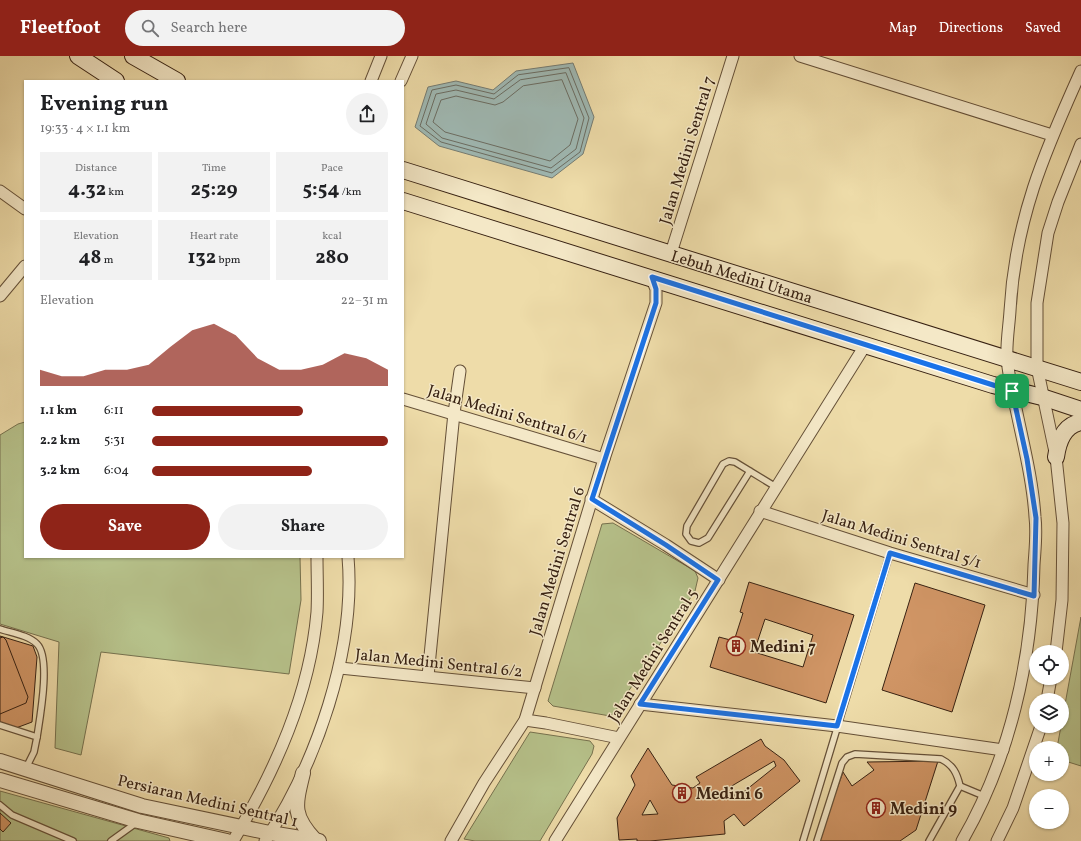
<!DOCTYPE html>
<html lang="en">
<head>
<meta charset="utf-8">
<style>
  :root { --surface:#fff; --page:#f2f2f2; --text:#202124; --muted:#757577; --accent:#8f2418 }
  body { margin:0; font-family:Vollkorn,serif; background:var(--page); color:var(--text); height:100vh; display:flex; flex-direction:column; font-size:15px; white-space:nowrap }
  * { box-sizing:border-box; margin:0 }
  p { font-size:13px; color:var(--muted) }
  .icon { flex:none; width:22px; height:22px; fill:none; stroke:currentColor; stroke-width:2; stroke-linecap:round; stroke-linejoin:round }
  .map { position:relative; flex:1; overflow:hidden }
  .sheet { position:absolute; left:24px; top:24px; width:380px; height:478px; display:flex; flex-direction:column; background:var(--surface); border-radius:0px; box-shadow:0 1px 3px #0004 }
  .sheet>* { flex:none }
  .fabs { position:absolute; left:1029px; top:589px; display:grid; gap:8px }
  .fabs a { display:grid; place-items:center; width:40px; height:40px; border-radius:50%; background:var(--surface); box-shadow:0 1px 3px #0004; font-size:20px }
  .pin { position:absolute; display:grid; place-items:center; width:34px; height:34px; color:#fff; margin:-17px; border-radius:8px; box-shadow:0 2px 6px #0006 }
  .round { display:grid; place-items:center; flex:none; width:42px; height:42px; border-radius:21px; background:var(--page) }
  .overview { display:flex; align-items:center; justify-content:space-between; height:68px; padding:0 16px }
  h1 { font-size:22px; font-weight:700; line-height:30px }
  .stats { display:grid; grid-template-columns:repeat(3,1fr); gap:6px; height:68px; padding:4px 16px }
  .stats div { display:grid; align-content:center; border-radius:0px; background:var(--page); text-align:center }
  .stats b { font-size:20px; font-weight:700 }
  .stats small { font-size:11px; font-weight:400 }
  .stats p { font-size:11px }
  .chart { height:112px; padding:8px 16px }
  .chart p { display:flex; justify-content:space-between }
  .chart svg { width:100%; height:72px; margin-top:4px; fill:var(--accent); opacity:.7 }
  .action { display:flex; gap:8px; margin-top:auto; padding:8px 16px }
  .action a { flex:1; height:46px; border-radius:24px; background:var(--accent); color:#fff; font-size:16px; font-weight:700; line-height:46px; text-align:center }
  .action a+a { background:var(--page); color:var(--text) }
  ul { padding:0 16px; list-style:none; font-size:13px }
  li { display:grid; grid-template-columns:64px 48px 1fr; align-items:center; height:30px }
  li i { height:10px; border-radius:5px; background:var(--accent) }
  header { display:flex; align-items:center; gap:24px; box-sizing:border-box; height:56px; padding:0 20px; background:var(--accent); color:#fff }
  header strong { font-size:19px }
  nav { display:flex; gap:22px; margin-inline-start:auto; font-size:14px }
  .search { width:280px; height:36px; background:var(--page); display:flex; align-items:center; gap:10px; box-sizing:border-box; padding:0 14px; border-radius:22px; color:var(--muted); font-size:15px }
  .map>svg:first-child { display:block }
  .green { fill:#b6c18a; stroke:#76714e }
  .water { fill:#9fb9b4; stroke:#757c73 }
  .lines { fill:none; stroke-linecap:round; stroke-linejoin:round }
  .shore { stroke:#6b6d63; stroke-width:1 }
  .building { fill:#d09565; stroke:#372112; fill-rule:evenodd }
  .service-casing { stroke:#655038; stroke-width:8 }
  .minor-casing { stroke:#655038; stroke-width:13 }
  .tertiary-casing { stroke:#655038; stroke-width:16 }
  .secondary-casing { stroke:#372112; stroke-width:18 }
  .service { stroke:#f4e8c7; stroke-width:5.5 }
  .minor { stroke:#f4e8c7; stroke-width:11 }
  .tertiary { stroke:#f4e8c7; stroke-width:14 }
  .secondary { stroke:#f4e8c7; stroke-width:16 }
  .route-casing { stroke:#fff; stroke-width:8 }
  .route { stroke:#1a73e8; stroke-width:5 }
  .labels { text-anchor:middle; stroke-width:3; stroke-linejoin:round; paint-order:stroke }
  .street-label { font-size:16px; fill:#372112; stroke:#f4e8c7 }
  .poi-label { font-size:16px; font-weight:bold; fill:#372112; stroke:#f4e8c7; text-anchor:start }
</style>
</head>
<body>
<header>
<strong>Fleetfoot</strong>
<div class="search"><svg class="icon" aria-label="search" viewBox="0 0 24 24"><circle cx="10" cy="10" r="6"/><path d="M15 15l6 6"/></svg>Search here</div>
<nav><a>Map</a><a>Directions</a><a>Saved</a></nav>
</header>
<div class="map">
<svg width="1081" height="785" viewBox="0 0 1081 785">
  <rect width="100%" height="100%" fill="#eedca9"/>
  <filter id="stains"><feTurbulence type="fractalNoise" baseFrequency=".005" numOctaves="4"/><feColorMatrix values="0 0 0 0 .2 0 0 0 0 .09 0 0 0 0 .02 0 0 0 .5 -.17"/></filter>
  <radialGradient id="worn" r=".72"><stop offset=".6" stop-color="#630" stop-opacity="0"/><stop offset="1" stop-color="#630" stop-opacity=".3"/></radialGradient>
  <g class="green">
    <polygon points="25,366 25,501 300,501 301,544 289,618 101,596 81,699 55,692 59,586 0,568 0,379 18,368"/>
    <polygon points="613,467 695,515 698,522 695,535 614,657 610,660 553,650 548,645 602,468"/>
    <polygon points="1081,561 1081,710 1062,704 1062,692 1057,692"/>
    <polygon points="530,676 590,685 594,690 592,698 540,785 475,785 464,783"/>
    <polygon points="0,735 169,782 170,785 0,785"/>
  </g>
  <polygon class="water" points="573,7 594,61 583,98 552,122 439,90 415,71 428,31 456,25 493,34 516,15"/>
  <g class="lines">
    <g class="shore">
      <polygon points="569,12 589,62 580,96 552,117 441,86 420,70 432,34 456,29 494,38 518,19"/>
      <polygon points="566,17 584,62 576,93 551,112 442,82 426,68 436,38 456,34 494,43 520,24"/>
      <polygon points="562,24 578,63 570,89 550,105 445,76 433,66 441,44 456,40 495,49 503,46 523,30"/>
    </g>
  </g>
  <g class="building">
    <path d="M749 526 854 559 826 647 710 611 719 581 734 585 743 557 740 556ZM765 563 813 579 803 611 754 596Z"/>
    <polygon points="915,527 985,549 952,656 882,634"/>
    <polygon points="0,580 33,590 37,601 32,666 16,672 0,667"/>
    <polygon points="3,581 6,584 28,641 26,647 0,658 0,582"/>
    <path d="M761 683 765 690 784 704 800 725 744 770 734 758 724 765 725 778 650 785H637V783L619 784 617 762 635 729 631 720 648 692 672 729 693 732 700 727 696 721ZM774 705 776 710 736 742 730 731ZM650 744 658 758 642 759Z"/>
    <polygon points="938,705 916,774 900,785 818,785 843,716 852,730 874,714 867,706"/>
    <polygon points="0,757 11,767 3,776 0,773"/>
  </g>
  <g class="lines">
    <defs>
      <g id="service">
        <polyline points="750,415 708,482 699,487 691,485 686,478 687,470 723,408 729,405 735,406 776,431"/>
        <path d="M0 573C12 577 28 579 37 588 51 602 40 661 37 681"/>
        <polyline points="0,669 37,681 34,696 26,712"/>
        <polyline points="960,730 984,740"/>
        <polyline points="0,749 12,759 73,785"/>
        <polyline points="111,785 136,767"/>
        <polyline points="803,785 890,497"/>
        <path d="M817 785 842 707 847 701 855 698 941 703C953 709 957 717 960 730L929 785"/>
      </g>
      <g id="minor">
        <polyline points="800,0 1052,79"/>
        <polyline points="371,25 381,0"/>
        <polyline points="401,25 412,0"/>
        <polyline points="0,135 25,153"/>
        <polyline points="671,197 733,0"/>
        <polyline points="0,240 25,210"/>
        <polyline points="403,343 604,403"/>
        <polyline points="591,443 666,489 719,524"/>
        <polyline points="760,455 890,497 1034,539"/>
        <polyline points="1056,596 1062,544 1063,467 1056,401 1037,311 1037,247 1048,177 1058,146 1081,88"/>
        <polyline points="340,612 535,632"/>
        <polyline points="428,620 454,357 460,315"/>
        <polyline points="1047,644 1051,622"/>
        <polyline points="640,648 837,670 1003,694"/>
        <polyline points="525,664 546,667 619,682"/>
        <path d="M233 785C275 715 310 638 317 556 318 538 317 519 317 501"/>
        <path d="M265 785C316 708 356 594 348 501"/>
        <polyline points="451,785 484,727 525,664 604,403 656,247 656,233 651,221"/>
        <polyline points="555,785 866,288"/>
        <path d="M962 785C1010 702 1032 604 1034 509 1035 493 1037 477 1035 461 1033 428 1025 395 1018 362 1014 343 1009 323 1007 303 1006 287 1009 271 1010 255 1015 164 1044 97 1081 15"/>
        <polyline points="997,785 1013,752 1041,670"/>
      </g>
      <g id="tertiary">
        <polyline points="0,705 142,750 270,777 319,785"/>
        <path d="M303 717C295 750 292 759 315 784"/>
        <polyline points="0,724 138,765 227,785"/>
      </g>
      <g id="secondary">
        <polyline points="78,0 116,25"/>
        <polyline points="133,0 177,25"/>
        <polyline points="403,114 1081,326"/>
        <polyline points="403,145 993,329 1042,341 1081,354"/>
        <path d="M1056 401C1058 386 1064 369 1081 366"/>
      </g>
    </defs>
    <use href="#service" class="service-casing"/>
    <use href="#minor" class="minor-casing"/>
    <use href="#tertiary" class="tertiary-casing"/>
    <use href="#secondary" class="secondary-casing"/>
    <use href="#service" class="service"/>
    <use href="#minor" class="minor"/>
    <use href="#tertiary" class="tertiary"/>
    <use href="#secondary" class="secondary"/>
  </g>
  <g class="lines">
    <defs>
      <polygon id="route" points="652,221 1012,335 1027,403 1036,462 1034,540 890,497 837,670 640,648 718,524 666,489 592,443 656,247 656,233"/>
    </defs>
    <use href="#route" class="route-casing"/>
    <use href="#route" class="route"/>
  </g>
  <defs>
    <symbol id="building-ring" viewBox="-11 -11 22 22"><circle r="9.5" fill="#f4e8c7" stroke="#8f2418" stroke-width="1.5"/><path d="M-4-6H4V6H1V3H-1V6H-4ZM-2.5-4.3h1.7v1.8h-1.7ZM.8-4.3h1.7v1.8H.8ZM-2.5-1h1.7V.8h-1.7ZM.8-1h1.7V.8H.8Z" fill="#8f2418"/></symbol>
  </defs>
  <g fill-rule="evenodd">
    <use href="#building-ring" x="725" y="579" width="22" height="22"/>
    <use href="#building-ring" x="671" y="726" width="22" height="22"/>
    <use href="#building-ring" x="865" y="741" width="22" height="22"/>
  </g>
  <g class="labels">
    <g class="street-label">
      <text transform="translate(686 94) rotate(-73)" y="6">Jalan Medini Sentral 7</text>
      <text transform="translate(742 220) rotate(17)" y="6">Lebuh Medini Utama</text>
      <text transform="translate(508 357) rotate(17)" y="6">Jalan Medini Sentral 6/1</text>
      <text transform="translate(902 482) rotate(17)" y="6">Jalan Medini Sentral 5/1</text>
      <text transform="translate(556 505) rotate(-73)" y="6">Jalan Medini Sentral 6</text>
      <text transform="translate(652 599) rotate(-58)" y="6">Jalan Medini Sentral 5</text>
      <text transform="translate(439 606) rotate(6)" y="6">Jalan Medini Sentral 6/2</text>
      <text transform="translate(208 744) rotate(13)" y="6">Persiaran Medini Sentral 1</text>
    </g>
    <g class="poi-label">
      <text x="750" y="596">Medini 7</text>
      <text x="696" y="743">Medini 6</text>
      <text x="890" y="758">Medini 9</text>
    </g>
  </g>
  <rect width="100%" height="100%" filter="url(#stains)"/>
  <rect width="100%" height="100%" fill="url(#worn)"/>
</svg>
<div class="fabs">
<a><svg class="icon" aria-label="locate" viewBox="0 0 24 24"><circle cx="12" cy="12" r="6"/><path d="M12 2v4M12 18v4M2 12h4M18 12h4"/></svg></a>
<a><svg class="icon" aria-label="layers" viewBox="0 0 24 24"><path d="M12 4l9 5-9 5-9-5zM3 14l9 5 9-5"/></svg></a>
<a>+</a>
<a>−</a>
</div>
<div class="pin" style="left:1012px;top:335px;background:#1e9e55"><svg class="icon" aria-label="arrive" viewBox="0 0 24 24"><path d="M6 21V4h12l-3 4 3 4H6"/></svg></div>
<section class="sheet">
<div class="overview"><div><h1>Evening run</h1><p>19:33 · 4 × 1.1 km</p></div><a class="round"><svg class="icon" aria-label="share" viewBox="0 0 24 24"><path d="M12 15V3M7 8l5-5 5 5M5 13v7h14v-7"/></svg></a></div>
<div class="stats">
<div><p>Distance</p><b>4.32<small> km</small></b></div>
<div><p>Time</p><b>25:29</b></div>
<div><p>Pace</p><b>5:54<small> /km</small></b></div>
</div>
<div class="stats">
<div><p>Elevation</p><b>48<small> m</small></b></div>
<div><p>Heart rate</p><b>132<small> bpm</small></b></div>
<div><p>kcal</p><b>280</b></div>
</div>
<div class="chart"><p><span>Elevation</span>22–31 m</p>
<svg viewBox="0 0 160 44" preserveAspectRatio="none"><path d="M0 44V34L10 38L20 38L30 34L40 34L50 31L60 20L70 10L80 6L90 13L100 27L110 34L120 34L130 31L140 24L150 27L160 34V44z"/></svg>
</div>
<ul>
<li><b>1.1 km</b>6:11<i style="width:64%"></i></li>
<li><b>2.2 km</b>5:31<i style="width:100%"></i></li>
<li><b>3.2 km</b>6:04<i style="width:68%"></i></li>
</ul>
<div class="action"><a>Save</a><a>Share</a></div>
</section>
</div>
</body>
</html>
